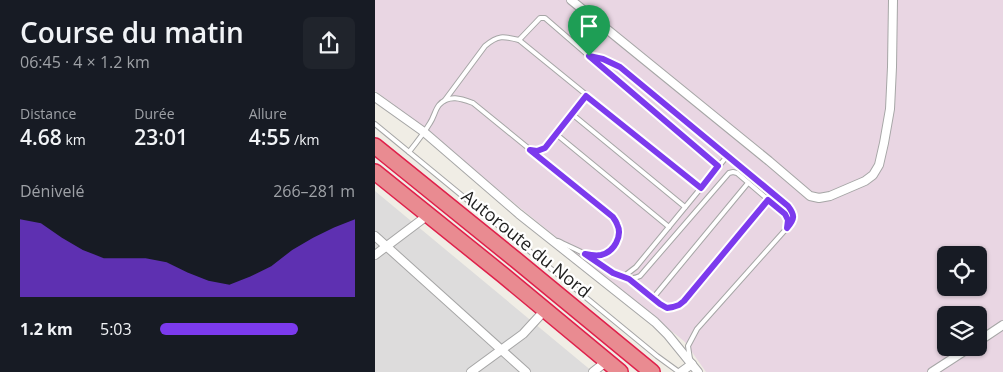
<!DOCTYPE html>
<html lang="fr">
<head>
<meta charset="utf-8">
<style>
  :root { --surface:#171b24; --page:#20242c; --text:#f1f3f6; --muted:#9ea1a6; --accent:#7c3aed }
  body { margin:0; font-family:"Open Sans",sans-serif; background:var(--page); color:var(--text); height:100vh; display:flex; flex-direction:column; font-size:19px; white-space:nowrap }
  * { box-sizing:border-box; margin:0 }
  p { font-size:16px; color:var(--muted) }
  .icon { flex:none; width:28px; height:28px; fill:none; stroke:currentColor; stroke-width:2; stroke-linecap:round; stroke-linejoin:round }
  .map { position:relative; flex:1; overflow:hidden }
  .sheet { display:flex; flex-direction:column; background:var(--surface); width:375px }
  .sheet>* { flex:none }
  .fabs { position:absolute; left:562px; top:246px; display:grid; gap:10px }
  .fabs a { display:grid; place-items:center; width:50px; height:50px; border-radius:8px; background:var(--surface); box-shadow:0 1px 4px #0004; font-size:25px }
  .pin { position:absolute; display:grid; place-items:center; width:42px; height:42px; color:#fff; margin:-51px -21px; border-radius:50% 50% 50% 0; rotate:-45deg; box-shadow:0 0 5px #0007 }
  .pin .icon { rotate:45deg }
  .round { display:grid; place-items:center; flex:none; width:52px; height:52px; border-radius:8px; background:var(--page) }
  .headline { display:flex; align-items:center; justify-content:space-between; height:85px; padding:0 20px }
  h1 { font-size:28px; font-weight:600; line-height:38px }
  .stats { display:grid; grid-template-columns:repeat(3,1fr); gap:8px; height:85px; padding:5px 20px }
  .stats div { display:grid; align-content:center }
  .stats b { font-size:21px; font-weight:600 }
  .stats small { font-size:14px; font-weight:400 }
  .stats p { font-size:14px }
  .chart { height:140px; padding:10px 20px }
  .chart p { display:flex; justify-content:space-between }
  .chart svg { width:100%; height:90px; margin-top:5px; fill:var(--accent); opacity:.7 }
  ul { padding:0 20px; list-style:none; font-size:16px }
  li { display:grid; grid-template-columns:80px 60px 1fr; align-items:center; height:38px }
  li i { height:12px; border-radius:6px; background:var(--accent) }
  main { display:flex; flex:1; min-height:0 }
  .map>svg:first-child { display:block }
  .residential { fill:#dddcdc }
  .industrial { fill:#e9d6e3; fill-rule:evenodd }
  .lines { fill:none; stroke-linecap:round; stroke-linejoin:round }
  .lane-casing { stroke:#a6a6a6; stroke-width:6 }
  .street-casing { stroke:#a6a6a6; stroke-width:10 }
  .highway-casing { stroke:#df214b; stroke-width:18 }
  .lane { stroke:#fff; stroke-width:4 }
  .street { stroke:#fff; stroke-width:8 }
  .highway { stroke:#e98b91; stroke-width:15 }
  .route-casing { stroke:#fff; stroke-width:10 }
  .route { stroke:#7c3aed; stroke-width:6 }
  .labels { text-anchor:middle; stroke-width:4.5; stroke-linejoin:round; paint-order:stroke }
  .street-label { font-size:18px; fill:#1f1f1f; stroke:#fff }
</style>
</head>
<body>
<main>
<section class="sheet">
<div class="headline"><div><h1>Course du matin</h1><p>06:45 · 4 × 1.2 km</p></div><a class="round"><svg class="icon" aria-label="share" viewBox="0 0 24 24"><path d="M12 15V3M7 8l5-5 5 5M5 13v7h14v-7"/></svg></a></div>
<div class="stats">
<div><p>Distance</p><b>4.68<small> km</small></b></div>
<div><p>Durée</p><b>23:01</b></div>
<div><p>Allure</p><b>4:55<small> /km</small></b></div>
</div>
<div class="chart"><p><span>Dénivelé</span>266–281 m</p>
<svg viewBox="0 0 160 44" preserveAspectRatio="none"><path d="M0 44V6L10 8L20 15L30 21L40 25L50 25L60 25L70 27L80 32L90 36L100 38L110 34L120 29L130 21L140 15L150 10L160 6V44z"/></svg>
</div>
<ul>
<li><b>1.2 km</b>5:03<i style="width:71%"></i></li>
</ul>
</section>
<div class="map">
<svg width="628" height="372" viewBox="0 0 628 372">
  <rect width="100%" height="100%" fill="#f0ede5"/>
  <polygon class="residential" points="0,191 218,372 0,372"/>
  <path class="industrial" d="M0 0H628V372H331L310 342 14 101 0 91ZM571 255H604V288H571ZM571 315H604V348H571Z"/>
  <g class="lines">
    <defs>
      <g id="lane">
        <path d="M144 40 165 18H170L214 56 228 59 245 67 413 205C420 215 420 219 412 228L322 329 313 346 315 359"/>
        <polyline points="216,57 343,166"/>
        <path d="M70 100 110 46C123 35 128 36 144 40L326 188"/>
        <polyline points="197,114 310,207"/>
        <polyline points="0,124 282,356 304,372"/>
        <polyline points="181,134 294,227"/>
        <polyline points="155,150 162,151 169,148 211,96"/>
        <path d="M34 152C42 142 49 133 55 123 59 117 60 110 64 105 74 94 87 99 98 103L238 217C239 219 241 221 242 224 248 236 239 252 226 255 221 256 215 255 210 254"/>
        <path d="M183 241C193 246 203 250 212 255 225 264 248 285 265 276L354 173 358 172 362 173 410 214 413 220 412 228"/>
        <polyline points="248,277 261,267 353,155"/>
        <path d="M255 279C263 286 285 307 294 308 300 308 305 304 309 301L393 200"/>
        <polyline points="278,298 373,183"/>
      </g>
      <g id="street">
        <polyline points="196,0 394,161 435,196 444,198 455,196 490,181 498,175 504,165 509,143 515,109 517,67 518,0"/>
        <polyline points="0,97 49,132 144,214 280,322 293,335 323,372"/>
        <polyline points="0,236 151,372"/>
        <polyline points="0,255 53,215"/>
        <polyline points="604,341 628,325"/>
        <polyline points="96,372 148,334 170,310"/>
        <polyline points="218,372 232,361"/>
        <polyline points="306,372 317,364"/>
        <polyline points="557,372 594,348"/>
      </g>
      <g id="highway">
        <polyline points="0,146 141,260 277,372"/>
        <polyline points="0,172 128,275 245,372"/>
      </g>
    </defs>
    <use href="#lane" class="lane-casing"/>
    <use href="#street" class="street-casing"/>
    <use href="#highway" class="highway-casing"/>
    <use href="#lane" class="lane"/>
    <use href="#street" class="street"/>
    <use href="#highway" class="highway"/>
  </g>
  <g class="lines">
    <defs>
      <path id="route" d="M214 56 228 59 245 67 413 206C420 215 420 219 412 228L413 220 410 214 393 200 309 301 304 305 298 307 292 308 285 304 254 279 238 273 210 254C215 255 221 256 226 255 239 252 248 236 242 224 241 221 239 219 238 217L155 150 162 151 170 148 211 96 326 188 343 166Z"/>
    </defs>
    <use href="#route" class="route-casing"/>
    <use href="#route" class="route"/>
  </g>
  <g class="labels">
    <g class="street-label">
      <text transform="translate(151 244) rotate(39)" y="6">Autoroute du Nord</text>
    </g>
  </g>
</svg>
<div class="fabs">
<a><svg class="icon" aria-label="locate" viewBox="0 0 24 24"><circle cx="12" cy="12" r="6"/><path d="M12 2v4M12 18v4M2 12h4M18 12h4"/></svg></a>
<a><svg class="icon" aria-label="layers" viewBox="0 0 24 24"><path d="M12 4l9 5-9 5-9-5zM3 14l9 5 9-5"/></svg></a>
</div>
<div class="pin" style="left:214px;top:56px;background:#1e9e55"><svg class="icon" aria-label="arrive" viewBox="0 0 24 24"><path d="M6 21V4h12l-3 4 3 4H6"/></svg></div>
</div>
</main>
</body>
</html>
